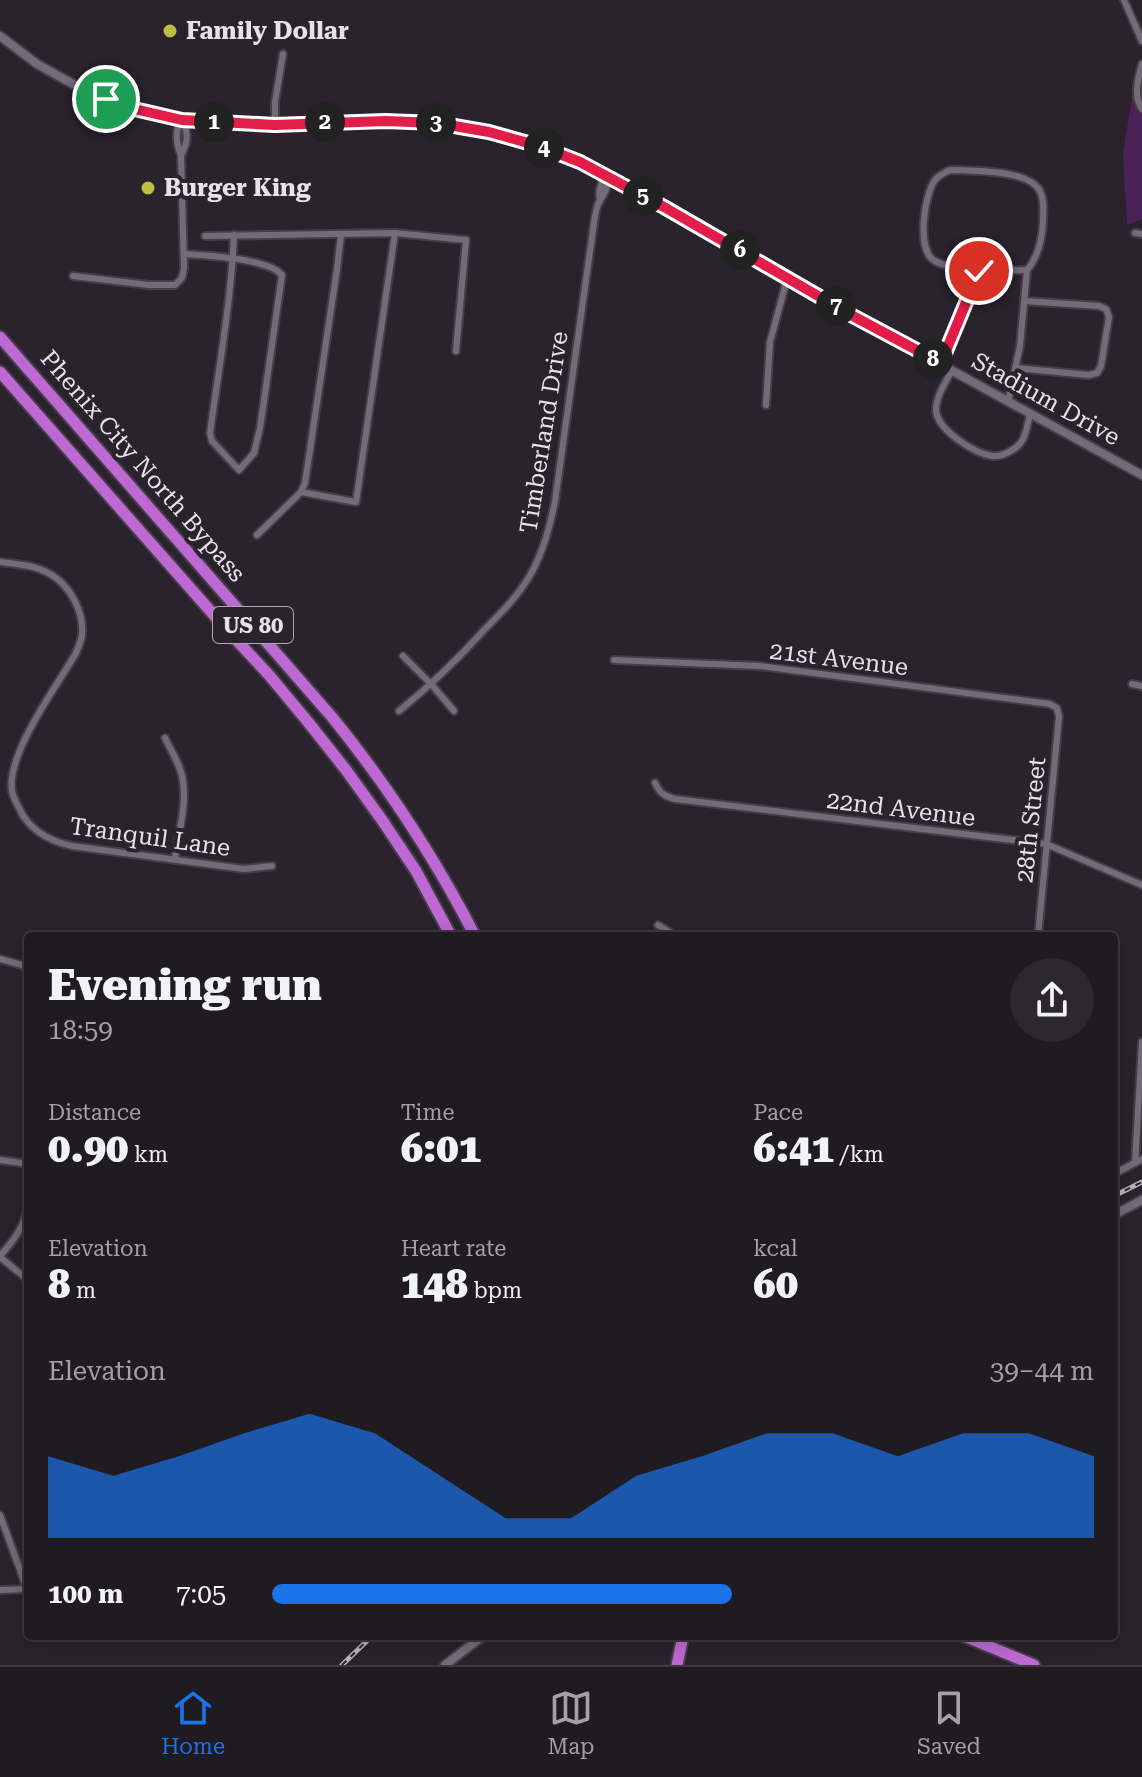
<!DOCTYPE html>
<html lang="en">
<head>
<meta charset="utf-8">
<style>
  :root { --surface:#201a21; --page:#2d272e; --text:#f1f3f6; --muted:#a2a1a5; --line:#3d383f; --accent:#1a73e8 }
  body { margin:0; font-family:"Roboto Serif",serif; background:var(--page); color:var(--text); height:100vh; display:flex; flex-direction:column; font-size:30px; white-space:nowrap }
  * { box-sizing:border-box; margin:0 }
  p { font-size:26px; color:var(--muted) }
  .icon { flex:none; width:44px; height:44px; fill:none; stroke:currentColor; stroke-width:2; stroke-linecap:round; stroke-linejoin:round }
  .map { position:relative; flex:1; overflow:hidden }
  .side { position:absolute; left:24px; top:932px; width:1094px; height:708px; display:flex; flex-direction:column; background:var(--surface); border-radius:8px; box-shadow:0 4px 20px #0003,0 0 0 2px var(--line) }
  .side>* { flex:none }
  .pin { position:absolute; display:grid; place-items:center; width:68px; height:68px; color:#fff; margin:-34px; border:4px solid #fff; border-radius:50%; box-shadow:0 2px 8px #0007 }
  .km { position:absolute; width:40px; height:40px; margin:-20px; border-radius:50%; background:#222; color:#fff; font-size:22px; line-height:40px; text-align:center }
  .round { display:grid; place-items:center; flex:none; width:84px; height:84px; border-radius:42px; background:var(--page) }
  .head { display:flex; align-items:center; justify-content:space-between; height:136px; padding:0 24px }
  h1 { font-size:44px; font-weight:800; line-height:60px }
  .metrics { display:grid; grid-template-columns:repeat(3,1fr); gap:12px; height:136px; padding:8px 24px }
  .metrics div { display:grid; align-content:center }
  .metrics b { font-size:40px; font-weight:800 }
  .metrics small { font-size:22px; font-weight:400 }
  .metrics p { font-size:22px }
  .chart { height:224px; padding:16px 24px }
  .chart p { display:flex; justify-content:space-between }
  .chart svg { width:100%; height:144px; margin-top:8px; fill:var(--accent); opacity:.7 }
  ul { padding:0 24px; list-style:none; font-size:26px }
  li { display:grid; grid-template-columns:128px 96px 1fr; align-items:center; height:60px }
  li i { height:20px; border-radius:10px; background:var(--accent) }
  .dock { display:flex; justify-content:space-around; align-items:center; height:112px; border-top:2px solid var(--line); background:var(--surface); font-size:22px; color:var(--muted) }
  .dock a { display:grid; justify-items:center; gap:4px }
  .dock .current { color:var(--accent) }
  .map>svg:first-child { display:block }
  .green { fill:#4c2157 }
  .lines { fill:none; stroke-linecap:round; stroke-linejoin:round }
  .minor-casing { stroke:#453e47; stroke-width:10 }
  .tertiary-casing { stroke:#453e47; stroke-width:12 }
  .motorway-casing { stroke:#453e47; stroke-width:15 }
  .minor { stroke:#756b78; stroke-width:6 }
  .tertiary { stroke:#756b78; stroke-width:8 }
  .motorway { stroke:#be69d3; stroke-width:11 }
  .rail-casing { stroke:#b9b2ba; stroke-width:5 }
  .rail { stroke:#2a222c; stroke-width:2; stroke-dasharray:6; stroke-linecap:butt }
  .route-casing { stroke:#fff; stroke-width:16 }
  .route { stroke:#e11d48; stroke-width:10 }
  .poi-dot { fill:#bebf42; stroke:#2a222c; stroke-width:3 }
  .labels { text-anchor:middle; stroke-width:8; stroke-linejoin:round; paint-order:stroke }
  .shield { fill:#2a222c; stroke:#aea8b0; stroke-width:2 }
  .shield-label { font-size:22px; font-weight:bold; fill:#e7e1e8 }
  .poi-label { font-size:24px; font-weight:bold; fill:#e7e1e8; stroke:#2a222c; text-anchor:start }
  .street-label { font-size:24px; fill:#e7e1e8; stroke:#2a222c }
</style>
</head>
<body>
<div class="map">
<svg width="1142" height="1665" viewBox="0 0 1142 1665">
  <rect width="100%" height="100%" fill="#2a222c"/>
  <polygon class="green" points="1135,80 1142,81 1142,219 1127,225 1123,153"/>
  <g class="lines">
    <defs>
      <g id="minor">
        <polyline points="1124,0 1142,41"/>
        <path d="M1142 64C1138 78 1133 97 1142 109"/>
        <polyline points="275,125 275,102 283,54"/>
        <path d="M181 155C188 143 189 133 182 120"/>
        <path d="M950 170C972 171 1028 169 1040 191 1045 201 1043 212 1043 223 1042 240 1038 257 1027 270 1000 271 959 274 935 261 916 251 924 195 935 180 939 175 944 173 950 170Z"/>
        <path d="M600 201C598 193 601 183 605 176"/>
        <polyline points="1135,233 1142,234"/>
        <polyline points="205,236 395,233 466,240 456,351"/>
        <path d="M184 254C205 255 269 259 282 275L260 428 254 453 239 470 212 441 210 433C219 367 231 302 234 235"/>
        <path d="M73 276 149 285H175L182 278 184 268 181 155C176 143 174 131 182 120"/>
        <polyline points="941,363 979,271"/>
        <polyline points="1016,368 1089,375 1097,373 1101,366 1109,317 1106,309 1099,306 1025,301"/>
        <path d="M952 370C946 382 936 396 936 410 937 430 974 453 992 456 1003 457 1018 449 1023 439 1027 431 1028 422 1030 414"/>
        <polyline points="1008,402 1020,346 1027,270"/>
        <polyline points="766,405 770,342 787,279"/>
        <polyline points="301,492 356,502 395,233"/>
        <polyline points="257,535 301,492 305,483 337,269 341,235"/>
        <path d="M0 562C17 564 35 565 50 574 70 585 84 612 82 634 82 640 78 647 76 653 57 686 6 754 12 791 13 797 16 802 19 808 29 830 49 841 72 846L244 869 272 866"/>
        <polyline points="403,656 432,685 454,711"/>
        <polyline points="614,660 760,666 1050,704 1057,708 1059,717 1038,936"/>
        <polyline points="1132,684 1142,686"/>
        <path d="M399 711C430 686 458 659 485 629 501 613 517 597 529 577 543 554 550 527 555 501L594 223C595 216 596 208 599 202 606 191 608 190 605 176"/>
        <path d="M165 738C172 752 181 766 183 781 187 806 178 834 175 859"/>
        <path d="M655 783C660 793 664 796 675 799L1046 844 1142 885"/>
        <polyline points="658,925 676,936"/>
        <polyline points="0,959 22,965 28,970"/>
        <polyline points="0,1160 28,1164"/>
        <polyline points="1135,1163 1142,1042"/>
        <polyline points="1114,1174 1142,1159"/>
        <path d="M0 1256C13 1241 24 1228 28 1207"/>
        <polyline points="0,1257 28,1280"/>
        <polyline points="0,1515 27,1589"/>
        <polyline points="0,1590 28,1589"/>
      </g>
      <g id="tertiary">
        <polyline points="0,36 37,64 82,89 130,108 182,120 275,125 385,121 437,123 489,132 539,146 564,155 664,207 851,315 1142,475"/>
        <polyline points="1114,1215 1142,1200"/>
        <polyline points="445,1665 483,1636"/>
      </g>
      <g id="motorway">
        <path d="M0 337 332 717C387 785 435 858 475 936"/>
        <polyline points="0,372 228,631 269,675 308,722 346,770 382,820 416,871 451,936"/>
        <polyline points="964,1636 1034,1665"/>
        <polyline points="677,1665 683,1636"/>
      </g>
    </defs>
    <use href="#minor" class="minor-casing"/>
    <use href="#tertiary" class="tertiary-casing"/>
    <use href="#motorway" class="motorway-casing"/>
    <use href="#minor" class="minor"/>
    <use href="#tertiary" class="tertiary"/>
    <use href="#motorway" class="motorway"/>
    <defs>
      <g id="rail">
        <polyline points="1114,1196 1142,1182"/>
        <polyline points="342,1665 372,1636"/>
      </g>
    </defs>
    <use href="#rail" class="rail-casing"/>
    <use href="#rail" class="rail"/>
  </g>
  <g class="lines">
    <defs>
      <polyline id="route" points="106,99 130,108 182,120 275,125 385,121 437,123 489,132 539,146 580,162 664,207 851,315 941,363 979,271"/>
    </defs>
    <use href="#route" class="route-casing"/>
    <use href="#route" class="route"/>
  </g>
  <g class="poi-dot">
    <circle cx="170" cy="31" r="8"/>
    <circle cx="148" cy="188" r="8"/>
  </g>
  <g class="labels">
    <rect class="shield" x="213" y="607" width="80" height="36" rx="6"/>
    <g class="shield-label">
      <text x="253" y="633">US 80</text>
    </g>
    <g class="poi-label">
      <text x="186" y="39">Family Dollar</text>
      <text x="164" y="196">Burger King</text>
    </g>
    <g class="street-label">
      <text transform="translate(1046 399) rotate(29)" y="8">Stadium Drive</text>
      <text transform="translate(544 432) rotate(-81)" y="8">Timberland Drive</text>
      <text transform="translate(143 466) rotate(49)" y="8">Phenix City North Bypass</text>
      <text transform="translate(839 659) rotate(7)" y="8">21st Avenue</text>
      <text transform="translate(901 809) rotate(7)" y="8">22nd Avenue</text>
      <text transform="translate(1031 820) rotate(-84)" y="8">28th Street</text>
      <text transform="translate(150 837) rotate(8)" y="8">Tranquil Lane</text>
    </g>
  </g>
</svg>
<div class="pin" style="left:106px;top:99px;background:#1e9e55"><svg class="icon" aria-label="arrive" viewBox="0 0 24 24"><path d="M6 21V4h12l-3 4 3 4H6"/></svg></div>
<div class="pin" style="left:979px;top:271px;background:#d93025"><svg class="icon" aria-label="check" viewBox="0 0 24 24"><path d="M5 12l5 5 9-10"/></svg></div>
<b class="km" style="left:214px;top:122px">1</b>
<b class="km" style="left:325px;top:122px">2</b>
<b class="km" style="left:436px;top:123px">3</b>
<b class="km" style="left:544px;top:148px">4</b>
<b class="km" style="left:643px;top:196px">5</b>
<b class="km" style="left:740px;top:250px">6</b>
<b class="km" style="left:836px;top:306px">7</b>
<b class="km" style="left:933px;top:359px">8</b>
<section class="side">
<div class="head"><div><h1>Evening run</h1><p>18:59</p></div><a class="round"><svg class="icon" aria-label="share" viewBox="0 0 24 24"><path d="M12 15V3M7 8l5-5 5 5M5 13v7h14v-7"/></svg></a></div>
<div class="metrics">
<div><p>Distance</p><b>0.90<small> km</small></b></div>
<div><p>Time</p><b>6:01</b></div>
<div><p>Pace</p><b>6:41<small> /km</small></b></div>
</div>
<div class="metrics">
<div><p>Elevation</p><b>8<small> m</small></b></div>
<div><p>Heart rate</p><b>148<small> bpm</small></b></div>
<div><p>kcal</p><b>60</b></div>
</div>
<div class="chart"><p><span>Elevation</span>39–44 m</p>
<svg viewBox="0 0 160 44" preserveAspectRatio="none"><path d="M0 44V19L10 25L20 19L30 12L40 6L50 12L60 25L70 38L80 38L90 25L100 19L110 12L120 12L130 19L140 12L150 12L160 19V44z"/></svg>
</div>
<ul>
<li><b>100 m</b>7:05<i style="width:56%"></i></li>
</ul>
</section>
</div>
<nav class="dock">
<a class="current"><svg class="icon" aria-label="home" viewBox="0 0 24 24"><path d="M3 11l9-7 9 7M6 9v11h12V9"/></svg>Home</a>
<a><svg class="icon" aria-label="map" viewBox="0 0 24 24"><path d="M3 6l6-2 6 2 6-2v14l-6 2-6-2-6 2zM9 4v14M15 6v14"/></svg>Map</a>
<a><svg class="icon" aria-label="saved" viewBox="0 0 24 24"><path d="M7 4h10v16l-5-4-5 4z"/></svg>Saved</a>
</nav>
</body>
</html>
